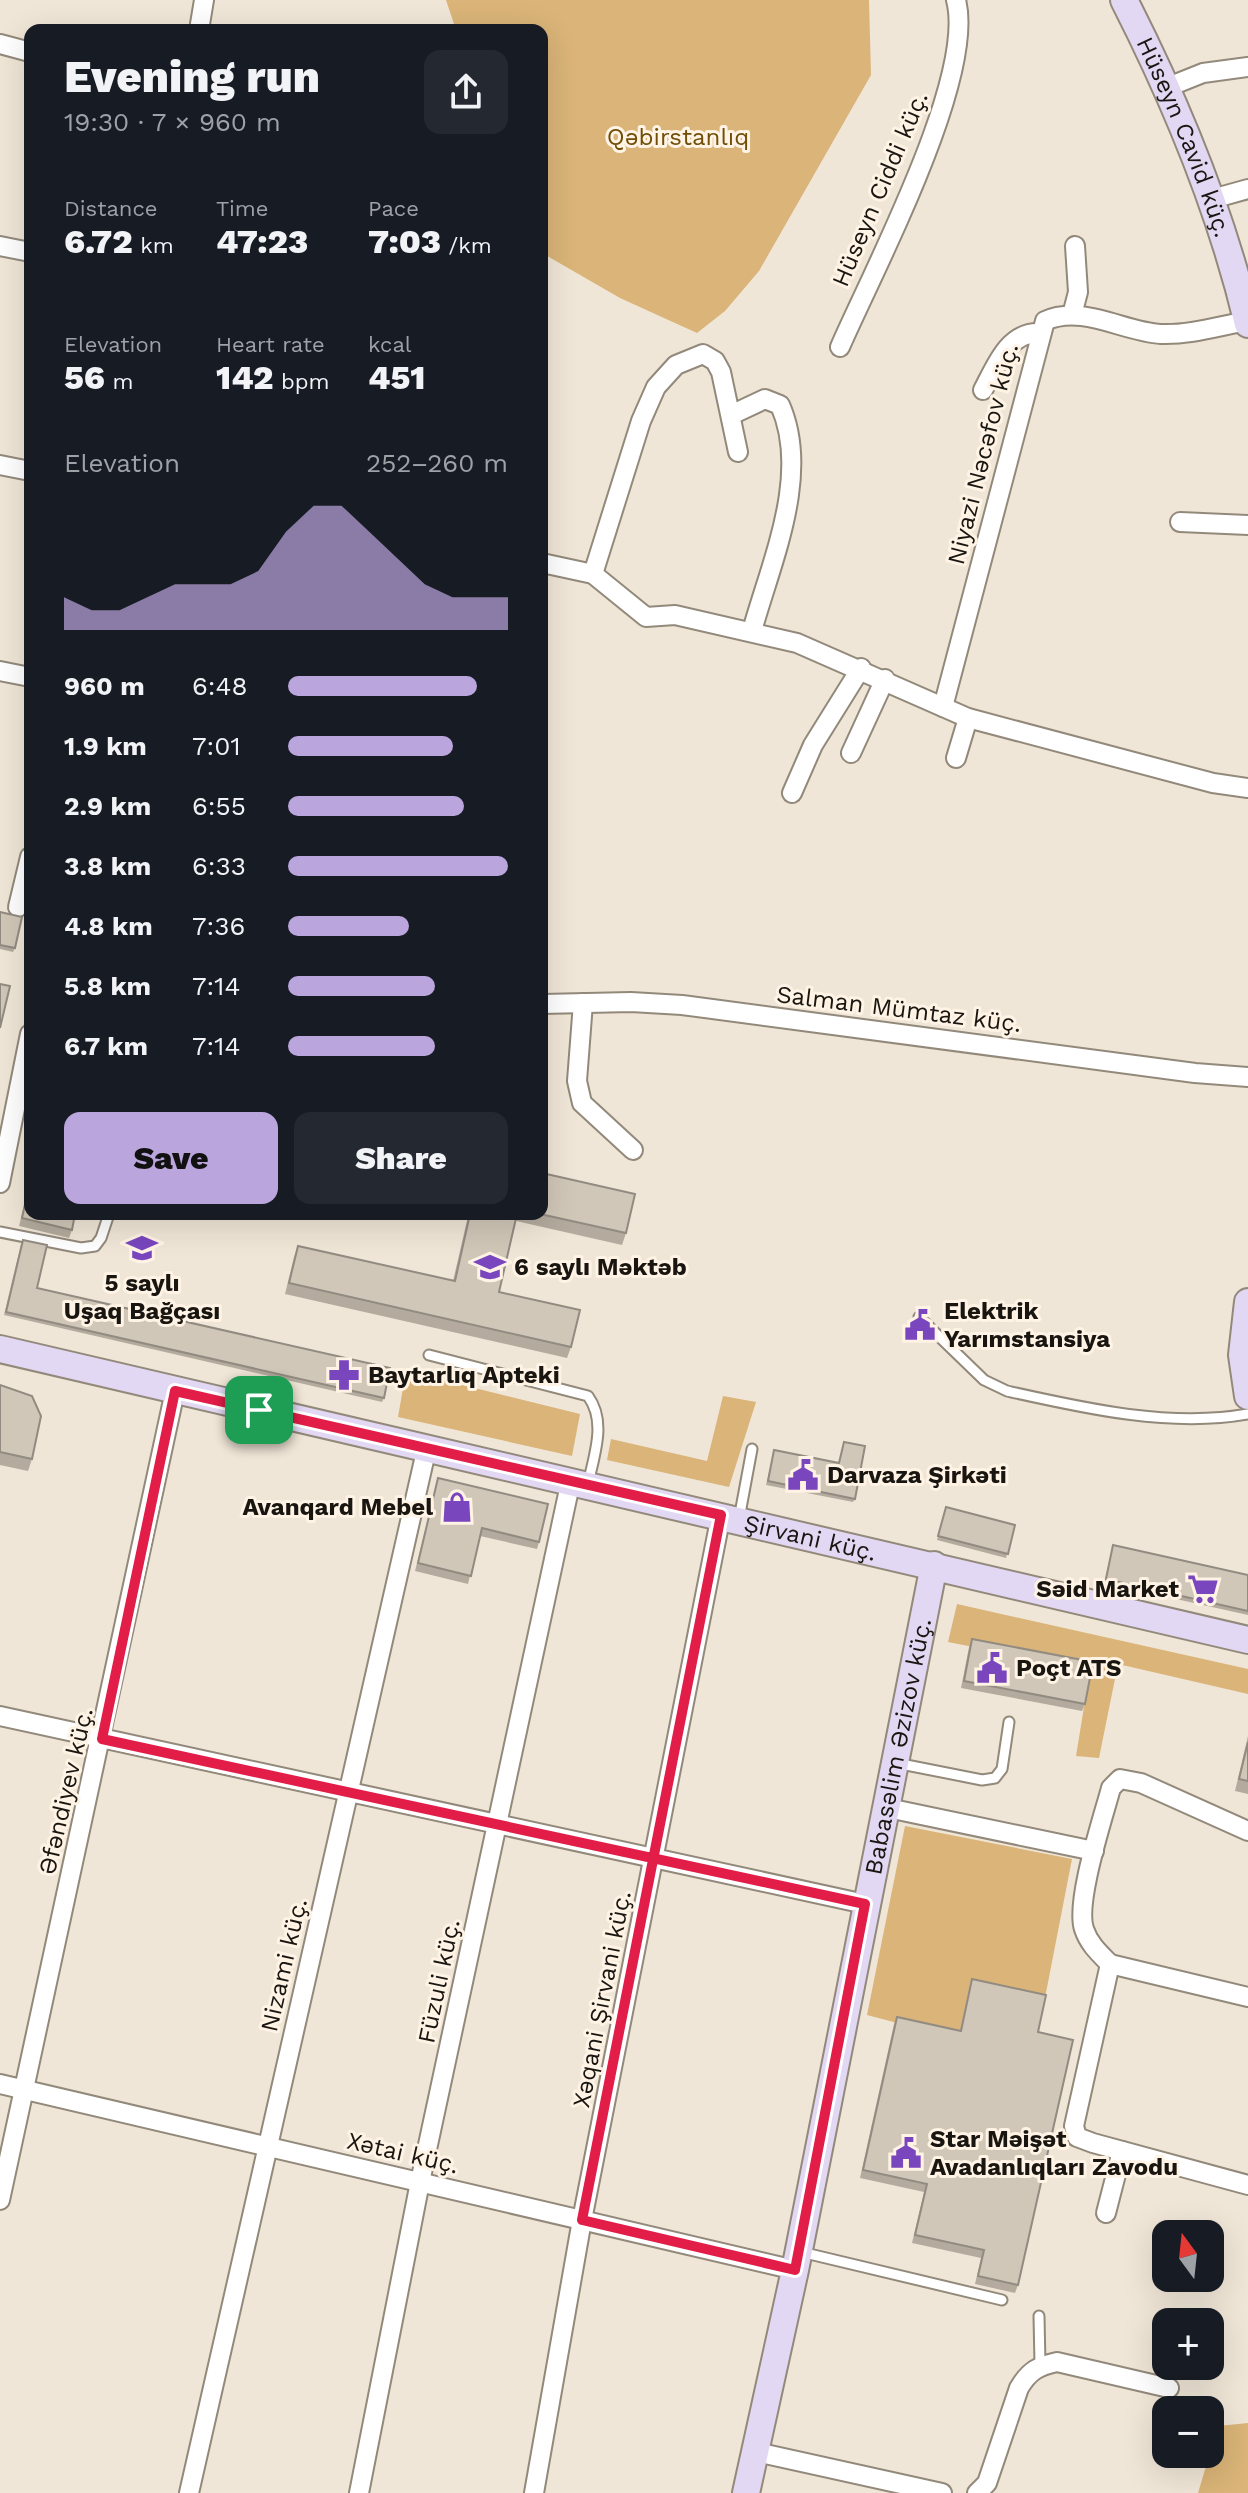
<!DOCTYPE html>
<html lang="en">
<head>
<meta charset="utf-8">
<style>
  :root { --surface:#171b24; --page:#242831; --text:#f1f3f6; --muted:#9ea1a6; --accent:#bba5dd }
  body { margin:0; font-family:"Work Sans",sans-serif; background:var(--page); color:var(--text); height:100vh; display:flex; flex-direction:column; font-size:30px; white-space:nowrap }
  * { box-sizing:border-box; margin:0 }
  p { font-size:26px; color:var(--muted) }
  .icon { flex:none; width:44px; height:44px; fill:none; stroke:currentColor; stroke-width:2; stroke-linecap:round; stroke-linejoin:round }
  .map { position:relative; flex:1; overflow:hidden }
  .panel { position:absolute; left:24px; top:24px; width:524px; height:1196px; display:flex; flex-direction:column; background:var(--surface); border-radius:16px; box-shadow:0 8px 32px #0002 }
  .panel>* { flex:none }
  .needle { width:52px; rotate:345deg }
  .buttons { position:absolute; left:1152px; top:2220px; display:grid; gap:16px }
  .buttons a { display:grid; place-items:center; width:72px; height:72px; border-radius:16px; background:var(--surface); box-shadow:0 8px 32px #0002; font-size:40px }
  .pin { position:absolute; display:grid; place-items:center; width:68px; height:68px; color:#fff; margin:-34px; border-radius:16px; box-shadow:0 4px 12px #0006 }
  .round { display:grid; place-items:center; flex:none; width:84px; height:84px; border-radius:16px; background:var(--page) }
  .overview { display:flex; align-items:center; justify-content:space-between; height:136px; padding:0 40px }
  h1 { font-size:44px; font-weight:800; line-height:60px }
  .stats { display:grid; grid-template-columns:repeat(3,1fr); gap:12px; height:136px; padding:8px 40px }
  .stats div { display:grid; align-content:center }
  .stats b { font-size:34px; font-weight:800 }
  .stats small { font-size:22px; font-weight:400 }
  .stats p { font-size:22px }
  .chart { height:224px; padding:16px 40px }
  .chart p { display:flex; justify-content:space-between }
  .chart svg { width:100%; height:144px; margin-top:8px; fill:var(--accent); opacity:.7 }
  .cta { display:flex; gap:16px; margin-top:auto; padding:16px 40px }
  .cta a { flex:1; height:92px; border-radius:16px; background:var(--accent); color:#111; font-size:32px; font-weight:800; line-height:92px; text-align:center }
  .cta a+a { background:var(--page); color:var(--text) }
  ul { padding:0 40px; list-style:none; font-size:26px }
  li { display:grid; grid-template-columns:128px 96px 1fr; align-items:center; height:60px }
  li i { height:20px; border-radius:10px; background:var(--accent) }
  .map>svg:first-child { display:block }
  .green { fill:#dab478 }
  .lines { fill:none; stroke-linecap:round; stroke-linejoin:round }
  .lane-casing { stroke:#92897b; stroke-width:13 }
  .street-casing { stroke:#92897b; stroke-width:22 }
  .secondary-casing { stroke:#92897b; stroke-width:30 }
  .lane { stroke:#fff; stroke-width:9 }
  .street { stroke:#fff; stroke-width:18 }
  .secondary { stroke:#e2d8f4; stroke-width:26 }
  .wall { fill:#b4ab9e }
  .building { fill:#d1c7b8; stroke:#928b81; stroke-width:2 }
  .route-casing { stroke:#fff; stroke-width:16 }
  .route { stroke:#e11d48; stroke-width:10 }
  .labels { text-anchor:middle; stroke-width:6; stroke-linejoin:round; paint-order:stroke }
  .park-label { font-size:24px; fill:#704e07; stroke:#fef3e4 }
  .street-label { font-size:24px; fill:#191510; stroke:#fef3e4 }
  .poi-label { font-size:24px; font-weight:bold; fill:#191510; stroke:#fef3e4; text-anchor:start }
</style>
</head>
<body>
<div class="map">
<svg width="1248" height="2493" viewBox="0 0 1248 2493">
  <rect width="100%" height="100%" fill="#f0e6d7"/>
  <g class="green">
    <polygon points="446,0 869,0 871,75 759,271 725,311 697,333 620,298 542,253 542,30 456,30"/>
    <polygon points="406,1371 580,1414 572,1456 398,1417"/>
    <polygon points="723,1396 756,1402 729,1487 607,1460 611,1439 707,1461"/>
    <polygon points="957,1604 1248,1669 1248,1694 1118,1664 1099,1758 1076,1756 1090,1670 948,1642"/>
    <polygon points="905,1826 1072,1859 1044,2003 958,2039 867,2015"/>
    <polygon points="1248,2423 1248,2493 1198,2493 1218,2426"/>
  </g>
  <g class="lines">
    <defs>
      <g id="lane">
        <polyline points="0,1232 81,1248 95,1246 101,1238 109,1214"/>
        <path d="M919 1317 984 1380 1007 1391C1083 1408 1170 1428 1248 1414"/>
        <path d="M429 1355 588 1396C607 1422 594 1455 588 1484"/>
        <polyline points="739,1519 752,1449"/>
        <polyline points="896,1763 982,1780 995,1778 1002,1769 1009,1722"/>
        <polyline points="801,2252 1002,2300"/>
        <polyline points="1039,2316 1040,2365"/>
      </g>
      <g id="street">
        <polyline points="199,30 204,0"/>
        <polyline points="0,44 30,52"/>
        <polyline points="1168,87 1203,73 1248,67"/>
        <polyline points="1212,199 1248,189"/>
        <polyline points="0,246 30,252"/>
        <polyline points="1072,315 1078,292 1075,246"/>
        <path d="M840 347C874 269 976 77 956 0"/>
        <path d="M983 390C996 366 1008 332 1039 333"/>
        <path d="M731 415 765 399 780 405C811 475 771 562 752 631"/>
        <polyline points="0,465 30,471"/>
        <polyline points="1180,522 1248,525"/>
        <polyline points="542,563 593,574 646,617 675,615 797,643 968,718 1213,783 1248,788"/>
        <polyline points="593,574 641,421 656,387 676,365 703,354 715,361 721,372 738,452"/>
        <polyline points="0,671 30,677"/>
        <path d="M943 707 1045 321C1082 304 1124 332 1161 334 1190 335 1219 326 1247 321"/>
        <polyline points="851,753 885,679"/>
        <polyline points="956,758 968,718"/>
        <polyline points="792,793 813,745 861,668"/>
        <polyline points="18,907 30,857"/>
        <polyline points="583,1003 577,1081 582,1103 633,1150"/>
        <polyline points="542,1004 631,1002 682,1005 1195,1073 1248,1077"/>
        <polyline points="0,1183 30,1034"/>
        <polyline points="0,1716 865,1904"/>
        <polyline points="883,1807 1094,1851"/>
        <path d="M1248 1831 1141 1783 1120 1779 1111 1788C1103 1818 1075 1902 1084 1929 1089 1944 1099 1953 1110 1964L1074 2126 1077 2137 1093 2143 1248 2185"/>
        <polyline points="1110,1964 1248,1997"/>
        <polyline points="0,2084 795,2270"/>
        <polyline points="0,2200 175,1391"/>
        <polyline points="1106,2213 1122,2151"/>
        <polyline points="756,2452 942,2493"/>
        <polyline points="189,2493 427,1447"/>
        <polyline points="359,2493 420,2182 571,1480"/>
        <polyline points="534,2493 582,2220 721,1515"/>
        <path d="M977 2493 987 2483 1019 2388C1029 2371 1038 2366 1057 2362L1169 2388"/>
      </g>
      <g id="secondary">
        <path id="s1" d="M1124 0C1177 104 1221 210 1248 324"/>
        <polyline points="1248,1302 1242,1355 1248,1396"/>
        <path id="s2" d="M0 1349 1248 1640"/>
        <path id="s3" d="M746 2493 795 2270 934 1565"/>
      </g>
    </defs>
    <use href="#lane" class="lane-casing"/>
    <use href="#street" class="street-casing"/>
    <use href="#secondary" class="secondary-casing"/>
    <use href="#lane" class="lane"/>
    <use href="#street" class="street"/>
    <use href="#secondary" class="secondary"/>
  </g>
  <g class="wall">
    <polygon points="0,912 15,948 13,952 0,949"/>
    <polygon points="29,1186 72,1230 69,1238 19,1226"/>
    <polygon points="157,1214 171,1214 170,1217"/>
    <polygon points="460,1214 542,1214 626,1233 622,1245 516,1221 499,1292 571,1347 567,1358 285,1294 294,1257 298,1246 453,1281 468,1216"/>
    <polygon points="21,1244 37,1288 384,1398 382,1402 4,1315"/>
    <polygon points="0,1385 32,1459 28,1471 0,1465"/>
    <polygon points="773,1454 855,1499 853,1502 766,1485"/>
    <polygon points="438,1478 539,1542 537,1549 480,1536 468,1584 415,1571"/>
    <polygon points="946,1507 1015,1525 1006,1558 937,1540"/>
    <polygon points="1112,1549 1248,1575 1248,1615 1104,1583"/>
    <polygon points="972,1639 1085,1704 1082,1711 961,1688 969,1647"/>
    <polygon points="1248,1736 1248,1794 1235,1791"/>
    <polygon points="972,1979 1038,2032 1018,2285 1015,2293 975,2284 981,2258 912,2243 924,2192 860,2178 894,2024 897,2017 960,2030"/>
  </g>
  <g class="building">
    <polygon points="0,912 22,917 15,948 0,945"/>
    <polygon points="0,984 10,986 0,1028"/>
    <polygon points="542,1173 635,1194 626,1233 540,1214 542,1214"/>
    <polygon points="29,1186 30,1214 75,1214 72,1230 22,1218"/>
    <polygon points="470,1214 517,1214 499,1292 580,1310 571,1347 289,1283 298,1246 455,1281"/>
    <polygon points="23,1240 47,1245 37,1288 390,1368 384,1398 6,1312"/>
    <polygon points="0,1385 32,1396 41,1416 32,1459 0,1452"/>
    <polygon points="844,1442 865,1446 855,1499 768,1481 774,1450 839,1463"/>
    <polygon points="438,1478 548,1504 539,1542 482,1528 471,1576 418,1563"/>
    <polygon points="946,1507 1015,1525 1008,1554 938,1536"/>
    <polygon points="1113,1545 1248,1575 1248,1611 1106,1579"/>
    <polygon points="972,1639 1093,1662 1085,1704 964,1681"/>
    <polygon points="1248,1742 1248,1781 1239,1779"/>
    <polygon points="972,1979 1046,1995 1038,2032 1073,2040 1018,2285 978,2276 984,2250 915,2235 927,2184 863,2170 897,2017 961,2031"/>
  </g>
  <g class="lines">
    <defs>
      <path id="route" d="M259 1410 721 1515 582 2220 795 2270 865 1904C611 1849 357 1793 102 1739L175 1391 259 1410"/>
    </defs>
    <use href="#route" class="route-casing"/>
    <use href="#route" class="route"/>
  </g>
  <defs>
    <symbol id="school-bare" viewBox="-9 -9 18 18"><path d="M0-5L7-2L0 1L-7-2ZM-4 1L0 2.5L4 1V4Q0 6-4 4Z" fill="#7946be" stroke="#fef3e4" stroke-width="2.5" paint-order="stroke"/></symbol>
    <symbol id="civic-bare" viewBox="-9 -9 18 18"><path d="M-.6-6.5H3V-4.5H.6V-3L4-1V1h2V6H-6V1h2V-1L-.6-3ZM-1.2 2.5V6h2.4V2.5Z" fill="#7946be" stroke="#fef3e4" stroke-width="2.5" paint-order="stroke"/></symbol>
    <symbol id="pharmacy-bare" viewBox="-9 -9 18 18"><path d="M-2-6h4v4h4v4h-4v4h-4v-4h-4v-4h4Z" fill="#7946be" stroke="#fef3e4" stroke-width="2.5" paint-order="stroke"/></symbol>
    <symbol id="shop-bare" viewBox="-9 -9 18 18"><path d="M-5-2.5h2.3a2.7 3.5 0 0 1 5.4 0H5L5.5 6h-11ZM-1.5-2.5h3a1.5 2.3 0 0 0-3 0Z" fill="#7946be" stroke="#fef3e4" stroke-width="2.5" paint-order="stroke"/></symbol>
    <symbol id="supermarket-bare" viewBox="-9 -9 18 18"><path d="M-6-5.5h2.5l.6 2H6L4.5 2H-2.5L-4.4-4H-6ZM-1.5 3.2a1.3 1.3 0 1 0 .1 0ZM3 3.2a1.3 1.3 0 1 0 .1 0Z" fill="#7946be" stroke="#fef3e4" stroke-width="2.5" paint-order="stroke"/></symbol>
  </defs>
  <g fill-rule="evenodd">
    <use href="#school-bare" x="120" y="1226" width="44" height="44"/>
    <use href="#school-bare" x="468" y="1245" width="44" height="44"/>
    <use href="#civic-bare" x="898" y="1303" width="44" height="44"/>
    <use href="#pharmacy-bare" x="322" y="1353" width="44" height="44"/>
    <use href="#civic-bare" x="781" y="1453" width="44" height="44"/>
    <use href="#shop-bare" x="435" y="1485" width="44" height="44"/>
    <use href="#supermarket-bare" x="1181" y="1567" width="44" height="44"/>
    <use href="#civic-bare" x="970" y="1646" width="44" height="44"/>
    <use href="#civic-bare" x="884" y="2131" width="44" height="44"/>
  </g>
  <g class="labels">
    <g class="park-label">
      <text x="678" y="145">Qəbirstanlıq</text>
    </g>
    <g class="street-label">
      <text dy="8" stroke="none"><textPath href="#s1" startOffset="150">Hüseyn Cavid küç.</textPath></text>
      <text transform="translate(880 189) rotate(-67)" y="8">Hüseyn Ciddi küç.</text>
      <text transform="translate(983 454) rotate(-76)" y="8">Niyazi Nəcəfov küç.</text>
      <text transform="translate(899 1009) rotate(7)" y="8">Salman Mümtaz küç.</text>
      <text dy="8" stroke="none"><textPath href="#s2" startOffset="832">Şirvani küç.</textPath></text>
      <text dy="8" stroke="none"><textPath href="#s3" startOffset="762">Babasəlim Əzizov küç.</textPath></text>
      <text transform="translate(66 1791) rotate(-77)" y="8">Əfəndiyev küç.</text>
      <text transform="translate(284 1965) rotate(-77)" y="8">Nizami küç.</text>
      <text transform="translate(439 1981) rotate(-78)" y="8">Füzuli küç.</text>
      <text transform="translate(602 1999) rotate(-79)" y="8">Xəqani Şirvani küç.</text>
      <text transform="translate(403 2153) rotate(13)" y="8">Xətai küç.</text>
    </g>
    <g class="poi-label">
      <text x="514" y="1275">6 saylı Məktəb</text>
      <text x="142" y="1291" text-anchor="middle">5 saylı<tspan x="142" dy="28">Uşaq Bağçası</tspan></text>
      <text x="944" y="1319">Elektrik<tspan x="944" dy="28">Yarımstansiya</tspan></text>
      <text x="368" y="1383">Baytarlıq Apteki</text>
      <text x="827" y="1483">Darvaza Şirkəti</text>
      <text x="433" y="1515" text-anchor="end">Avanqard Mebel</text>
      <text x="1179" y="1597" text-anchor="end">Səid Market</text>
      <text x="1016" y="1676">Poçt ATS</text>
      <text x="930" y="2147">Star Məişət<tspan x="930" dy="28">Avadanlıqları Zavodu</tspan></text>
    </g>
  </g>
</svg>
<div class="buttons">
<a><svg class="needle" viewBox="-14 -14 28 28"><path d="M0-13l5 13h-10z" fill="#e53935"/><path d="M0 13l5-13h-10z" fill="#9ea1a6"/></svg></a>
<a>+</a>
<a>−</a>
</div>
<div class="pin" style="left:259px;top:1410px;background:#1e9e55"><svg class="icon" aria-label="arrive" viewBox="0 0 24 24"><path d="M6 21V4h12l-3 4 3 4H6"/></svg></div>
<section class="panel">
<div class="overview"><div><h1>Evening run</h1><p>19:30 · 7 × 960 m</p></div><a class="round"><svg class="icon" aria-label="share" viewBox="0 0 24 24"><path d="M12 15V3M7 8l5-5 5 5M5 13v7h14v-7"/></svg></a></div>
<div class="stats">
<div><p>Distance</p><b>6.72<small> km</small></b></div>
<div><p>Time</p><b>47:23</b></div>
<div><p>Pace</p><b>7:03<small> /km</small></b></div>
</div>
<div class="stats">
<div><p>Elevation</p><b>56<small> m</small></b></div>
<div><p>Heart rate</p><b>142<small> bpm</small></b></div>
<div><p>kcal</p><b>451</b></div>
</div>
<div class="chart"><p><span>Elevation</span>252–260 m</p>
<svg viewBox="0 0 160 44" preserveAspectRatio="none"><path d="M0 44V34L10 38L20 38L30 34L40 30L50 30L60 30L70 26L80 14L90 6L100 6L110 14L120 22L130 30L140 34L150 34L160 34V44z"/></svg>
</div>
<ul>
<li><b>960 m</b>6:48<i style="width:86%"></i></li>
<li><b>1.9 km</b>7:01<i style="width:75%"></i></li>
<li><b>2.9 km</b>6:55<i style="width:80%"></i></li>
<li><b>3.8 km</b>6:33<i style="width:100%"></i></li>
<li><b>4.8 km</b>7:36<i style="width:55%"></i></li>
<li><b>5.8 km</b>7:14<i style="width:67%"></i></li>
<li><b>6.7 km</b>7:14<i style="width:67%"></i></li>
</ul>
<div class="cta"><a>Save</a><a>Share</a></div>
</section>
</div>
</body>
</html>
